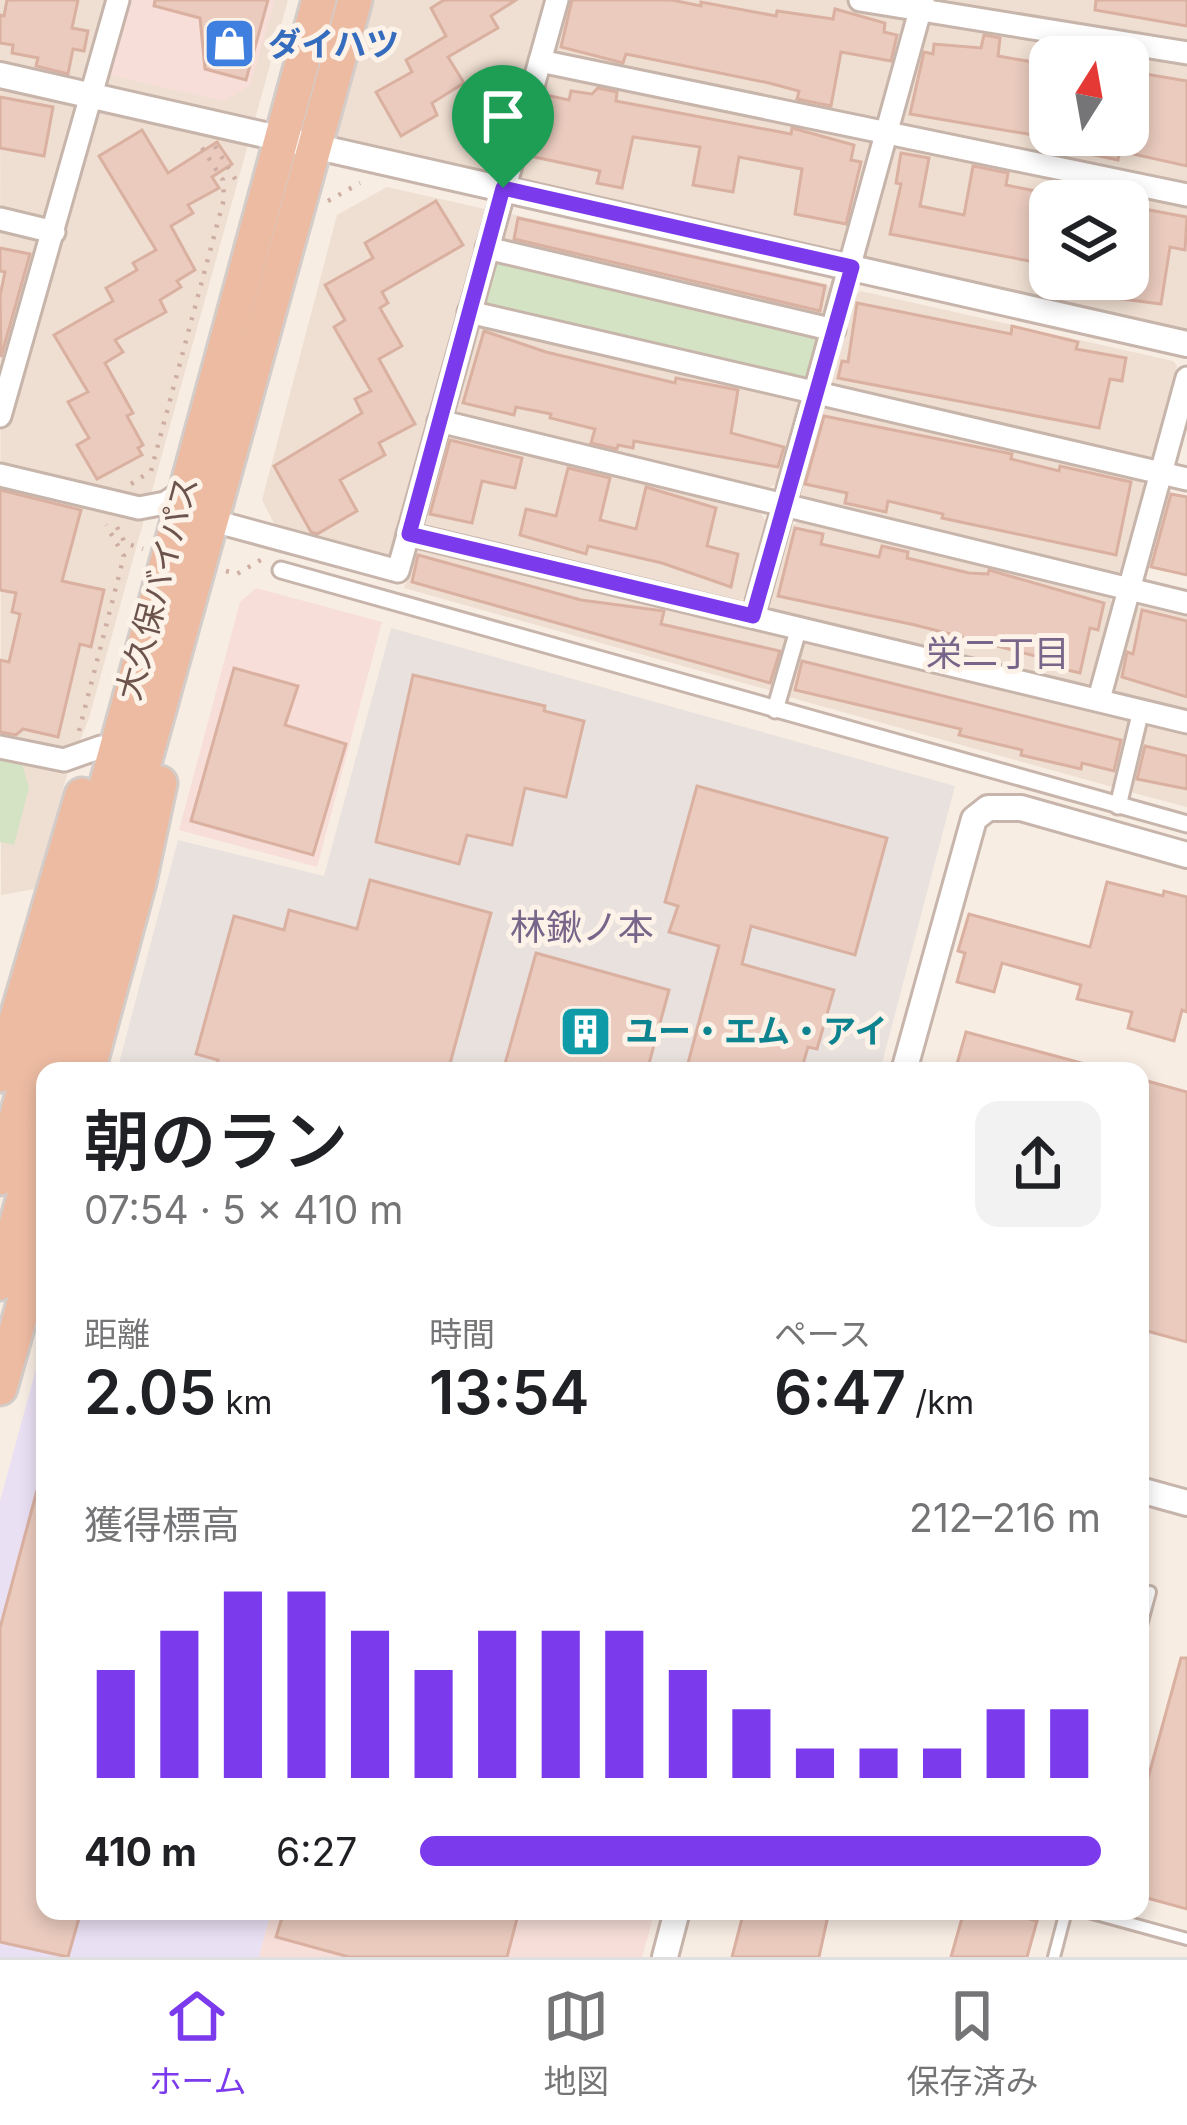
<!DOCTYPE html>
<html lang="ja">
<head>
<meta charset="utf-8">
<style>
  :root { --surface:#fff; --page:#f2f2f2; --text:#202124; --muted:#757577; --line:#e0e0e0; --accent:#7c3aed }
  body { margin:0; font-family:Inter,"Noto Sans JP",sans-serif; background:var(--page); color:var(--text); height:100vh; display:flex; flex-direction:column; font-size:45px; white-space:nowrap }
  * { box-sizing:border-box; margin:0 }
  p { font-size:39px; color:var(--muted) }
  .icon { flex:none; width:66px; height:66px; fill:none; stroke:currentColor; stroke-width:2; stroke-linecap:round; stroke-linejoin:round }
  .map { position:relative; flex:1; overflow:hidden }
  .drawer { position:absolute; left:36px; top:1062px; width:1113px; height:858px; display:flex; flex-direction:column; background:var(--surface); border-radius:24px; box-shadow:0 6px 18px #0003 }
  .drawer>* { flex:none }
  .needle { width:78px; rotate:11deg }
  .buttons { position:absolute; left:1029px; top:36px; display:grid; gap:24px }
  .buttons a { display:grid; place-items:center; width:120px; height:120px; border-radius:24px; background:var(--surface); box-shadow:0 6px 18px #0003; font-size:60px }
  .pin { position:absolute; display:grid; place-items:center; width:102px; height:102px; color:#fff; margin:-123px -51px; border-radius:50% 50% 50% 0; rotate:-45deg; box-shadow:0 0 12px #0007 }
  .pin .icon { rotate:45deg }
  .round { display:grid; place-items:center; flex:none; width:126px; height:126px; border-radius:24px; background:var(--page) }
  .overview { display:flex; align-items:center; justify-content:space-between; height:204px; padding:0 48px }
  h1 { font-size:66px; font-weight:600; line-height:90px }
  .figures { display:grid; grid-template-columns:repeat(3,1fr); gap:18px; height:204px; padding:12px 48px }
  .figures div { display:grid; align-content:center }
  .figures b { font-size:60px; font-weight:600 }
  .figures small { font-size:33px; font-weight:400 }
  .figures p { font-size:33px }
  .chart { height:336px; padding:24px 48px }
  .chart p { display:flex; justify-content:space-between }
  .chart svg { width:100%; height:216px; margin-top:12px; stroke:var(--accent); stroke-width:6 }
  ul { padding:0 48px; list-style:none; font-size:39px }
  li { display:grid; grid-template-columns:192px 144px 1fr; align-items:center; height:90px }
  li i { height:30px; border-radius:15px; background:var(--accent) }
  .dock { display:flex; justify-content:space-around; align-items:center; height:168px; border-top:3px solid var(--line); background:var(--surface); font-size:33px; color:var(--muted) }
  .dock a { display:grid; justify-items:center; gap:6px }
  .dock .active { color:var(--accent) }
  .map>svg:first-child { display:block }
  .residential { fill:#efdfd2; fill-rule:evenodd }
  .commercial { fill:#f7ded8 }
  .industrial { fill:#e8e1dd }
  .education { fill:#eae0f4 }
  .green { fill:#d4e3c3 }
  .building { fill:#eacbbe; stroke:#dab0a1; stroke-width:3 }
  .lines { fill:none; stroke-linecap:round; stroke-linejoin:round }
  .service-casing { stroke:#c7b5ab; stroke-width:16 }
  .pedestrian-casing { stroke:#c7b5ab; stroke-width:21 }
  .minor-casing { stroke:#c7b5ab; stroke-width:27 }
  .tertiary-casing { stroke:#c7b5ab; stroke-width:30 }
  .trunk-casing { stroke:#d3ccc9; stroke-width:39 }
  .path { stroke:#ceaea2; stroke-width:4.5; stroke-dasharray:3 9; stroke-linecap:butt }
  .service { stroke:#fff; stroke-width:10 }
  .pedestrian { stroke:#fff; stroke-width:15 }
  .minor { stroke:#fff; stroke-width:21 }
  .tertiary { stroke:#fff; stroke-width:24 }
  .trunk { stroke:#edbba2; stroke-width:33 }
  .route-casing { stroke:#fff; stroke-width:24 }
  .route { stroke:#7c3aed; stroke-width:15 }
  .labels { text-anchor:middle; stroke-width:10; stroke-linejoin:round; paint-order:stroke }
  .shop-label { font-size:33px; font-weight:bold; fill:#366cbe; stroke:#fcf2e8; text-anchor:start }
  .street-label { font-size:33px; fill:#6c544c; stroke:#fcf2e8 }
  .culture-label { font-size:33px; font-weight:bold; fill:#0d838f; stroke:#fcf2e8; text-anchor:start }
  .neighbourhood-label { font-size:36px; fill:#796589; stroke:#fcf2e8 }
</style>
</head>
<body>
<div class="map">
<svg width="1187" height="1957" viewBox="0 0 1187 1957">
  <rect width="100%" height="100%" fill="#f8ede3"/>
  <g class="residential">
    <polygon points="0,0 288,0 89,718 68,771 35,889 1,895"/>
    <path d="M355 0H1187V344L315 145ZM1050 57H1128V135H1050ZM1050 201H1128V279H1050Z"/>
    <polygon points="387,187 485,209 395,552 381,559 278,531 262,500 337,215"/>
    <polygon points="507,213 827,284 833,293 826,320 498,246"/>
    <polygon points="861,291 1173,361 1177,366 1155,458 1146,462 835,391 829,384 854,295"/>
    <polygon points="485,325 794,396 799,406 778,483 765,490 458,414 453,404 473,331"/>
    <polygon points="827,405 1139,477 1145,486 1125,569 1114,575 803,500 797,488 819,410"/>
    <polygon points="456,436 758,509 767,523 747,597 738,601 427,529 422,521 445,440"/>
    <polygon points="800,521 1108,594 1114,607 1094,680 1085,685 773,611 768,601 788,527"/>
    <polygon points="420,546 792,636 776,692 404,588"/>
    <polygon points="1142,605 1187,616 1187,711 1117,695 1112,684 1131,614"/>
    <polygon points="804,640 1132,719 1116,788 789,697"/>
    <polygon points="1146,723 1187,733 1187,807 1130,792"/>
  </g>
  <g class="commercial">
    <polygon points="130,0 275,0 250,86 223,101 109,75"/>
    <polygon points="256,588 382,622 317,867 179,830 240,602"/>
    <polygon points="271,1911 655,1911 642,1957 259,1957"/>
  </g>
  <polygon class="industrial" points="391,628 955,786 880,1071 117,1071 178,840 324,876"/>
  <polygon class="education" points="39,1358 45,1360 45,1911 271,1911 259,1957 0,1957 0,1501"/>
  <g class="green">
    <polygon points="495,257 823,333 813,374 802,383 489,310 483,300"/>
    <polygon points="0,758 22,763 29,788 14,845 0,842"/>
  </g>
  <g class="building">
    <polygon points="7,0 78,0 72,28 88,31 84,51 73,49 68,74 36,66 38,58 12,53 13,45 0,43 0,15 4,16"/>
    <polygon points="155,0 268,0 246,80 205,69 200,18 154,6"/>
    <polygon points="444,0 516,0 491,16 498,28 448,57 464,83 432,103 437,115 401,136 376,92 412,72 406,60 446,36 431,8"/>
    <polygon points="572,0 672,0 701,6 701,2 776,16 777,11 833,19 835,9 885,23 884,32 897,35 891,61 841,52 831,106 797,99 799,91 769,83 626,54 623,63 561,47"/>
    <polygon points="1096,0 1187,0 1187,26 1095,10"/>
    <polygon points="984,35 1000,38 998,56 1050,65 1045,137 910,114 924,52 933,54 934,44 981,48"/>
    <polygon points="1128,71 1187,81 1187,166 1120,151 1118,160 1095,155 1097,146 1083,143 1084,135 1128,135"/>
    <polygon points="598,88 617,92 616,101 791,134 792,128 854,145 851,160 861,162 846,224 795,214 802,169 739,157 733,192 693,185 700,147 633,137 622,188 597,183 600,171 530,156 546,95 569,100 571,91 592,94"/>
    <polygon points="0,97 53,107 44,156 0,148"/>
    <polygon points="142,130 168,173 217,142 232,164 212,177 219,188 188,205 193,213 171,226 195,270 177,281 181,287 160,300 166,312 115,340 123,352 105,363 133,413 127,416 143,445 138,448 142,455 97,479 77,445 89,438 68,402 88,392 54,335 113,301 106,288 137,270 133,263 156,250 99,156"/>
    <polygon points="901,153 929,158 920,206 964,215 973,166 1008,173 1006,185 1050,194 1050,265 890,234 901,184 896,183"/>
    <polygon points="436,201 463,245 382,292 388,303 380,308 402,346 379,359 415,424 379,443 385,455 340,480 357,511 317,534 311,532 274,466 362,413 355,399 371,391 334,327 345,320 325,285 373,258 365,243"/>
    <polygon points="1128,206 1187,217 1185,250 1170,247 1161,304 1115,298 1118,279 1128,279"/>
    <polygon points="518,218 825,286 820,311 514,239"/>
    <polygon points="0,248 30,254 1,357 0,296 5,272 0,271"/>
    <polygon points="857,303 1011,334 1012,326 1078,342 1076,349 1126,358 1122,381 1110,379 1099,428 838,378 842,361 848,362"/>
    <polygon points="484,331 546,352 675,383 676,378 738,390 731,433 784,447 778,467 634,441 633,448 618,445 617,449 591,443 595,429 550,418 551,414 516,407 514,415 463,403"/>
    <polygon points="824,416 1012,454 1011,459 1059,471 1060,466 1131,482 1116,555 942,518 943,514 888,501 886,512 845,503 847,493 805,484"/>
    <polygon points="450,440 522,458 515,488 482,481 472,523 430,514"/>
    <polygon points="568,468 610,478 600,520 636,529 646,487 716,508 707,546 738,554 731,587 662,563 588,546 586,554 520,535 526,509 556,516"/>
    <polygon points="0,490 81,510 62,581 104,590 91,647 80,644 58,737 23,729 16,735 0,732 0,660 9,662 20,614 12,612 16,593 0,590"/>
    <polygon points="1171,494 1187,497 1187,575 1151,567"/>
    <polygon points="795,528 823,534 821,544 879,557 882,546 908,552 907,558 969,573 988,574 989,570 1104,603 1098,630 1090,628 1080,673 1045,665 1047,659 915,625 778,596"/>
    <polygon points="418,555 581,600 664,611 661,624 780,651 770,683 412,582"/>
    <polygon points="1142,610 1187,621 1187,697 1122,677 1127,652 1133,654"/>
    <polygon points="802,661 1121,740 1114,771 1082,763 1081,769 1021,755 1022,750 959,735 961,729 795,690"/>
    <polygon points="234,668 298,686 285,725 346,744 313,855 191,821"/>
    <polygon points="413,675 545,706 544,711 584,721 566,797 525,788 512,845 467,835 459,864 376,842"/>
    <polygon points="1145,746 1187,756 1187,789 1137,779"/>
    <polygon points="697,786 887,838 855,955 751,926 742,964 834,990 817,1049 808,1047 801,1071 686,1071 719,946 669,932 678,906 665,902"/>
    <polygon points="370,880 491,913 448,1071 215,1071 218,1060 196,1054 234,916 284,930 289,910 357,929"/>
    <polygon points="1107,882 1163,896 1164,891 1187,897 1187,1012 1182,1010 1174,1041 1128,1028 1132,1012 1077,999 1081,985 1002,963 994,992 957,982 965,953 958,951 969,914 1090,947"/>
    <polygon points="536,953 669,990 647,1071 503,1071"/>
    <polygon points="966,1032 1089,1065 1088,1071 955,1071"/>
    <polygon points="1140,1079 1187,1092 1187,1342 1140,1329"/>
    <polygon points="39,1483 45,1484 45,1911 81,1911 68,1957 0,1942 0,1628"/>
    <polygon points="1181,1658 1187,1658 1187,1909 1140,1896 1140,1807"/>
    <polygon points="284,1911 519,1911 507,1957 349,1957 276,1937"/>
    <polygon points="744,1911 829,1911 819,1957 732,1957"/>
    <polygon points="964,1911 1001,1911 1037,1921 1027,1957 951,1957"/>
  </g>
  <g class="lines">
    <defs>
      <g id="service">
        <polyline points="1140,1629 1150,1592"/>
        <polyline points="1085,1911 1187,1939"/>
        <polyline points="1054,1957 1066,1911"/>
      </g>
      <g id="pedestrian">
        <polyline points="281,570 1187,824"/>
        <polyline points="775,710 799,627"/>
        <polyline points="1118,806 1141,710"/>
      </g>
      <g id="minor">
        <polyline points="860,0 1187,53"/>
        <polyline points="540,61 1187,195"/>
        <polyline points="0,219 54,232"/>
        <polyline points="487,248 834,330"/>
        <polyline points="469,312 1187,479"/>
        <polyline points="0,416 118,0"/>
        <polyline points="439,421 1187,603"/>
        <polyline points="0,475 139,508 165,503 182,492"/>
        <polyline points="210,520 398,571 557,0"/>
        <polyline points="408,534 1187,722"/>
        <polyline points="753,616 923,0"/>
        <polyline points="1099,699 1187,378"/>
        <polyline points="0,747 64,760 101,747"/>
      </g>
      <g id="tertiary">
        <polyline points="0,75 1187,344"/>
        <polyline points="904,1071 974,819 988,808 1021,808 1187,855"/>
        <polyline points="1140,1490 1187,1503"/>
        <polyline points="665,1957 677,1911"/>
      </g>
      <g id="trunk">
        <polyline points="59,1071 355,0"/>
        <polyline points="88,1071 139,882 160,783"/>
        <polyline points="0,1075 82,795"/>
        <polyline points="0,1178 319,0"/>
        <polyline points="0,1283 45,1121"/>
        <polyline points="0,1388 45,1228"/>
      </g>
    </defs>
    <use href="#service" class="service-casing"/>
    <use href="#pedestrian" class="pedestrian-casing"/>
    <use href="#minor" class="minor-casing"/>
    <use href="#tertiary" class="tertiary-casing"/>
    <use href="#trunk" class="trunk-casing"/>
    <g class="path">
      <polyline points="215,146 237,182"/>
      <polyline points="328,201 360,183"/>
      <polyline points="131,484 151,471 224,199 223,180 200,145"/>
      <polyline points="117,527 125,543 143,549"/>
      <polyline points="226,571 237,574 264,558"/>
      <polyline points="79,731 124,556 106,525"/>
    </g>
    <use href="#service" class="service"/>
    <use href="#pedestrian" class="pedestrian"/>
    <use href="#minor" class="minor"/>
    <use href="#tertiary" class="tertiary"/>
    <use href="#trunk" class="trunk"/>
  </g>
  <g class="lines">
    <defs>
      <polygon id="route" points="503,188 852,267 753,616 409,534"/>
    </defs>
    <use href="#route" class="route-casing"/>
    <use href="#route" class="route"/>
  </g>
  <defs>
    <symbol id="shop-square" viewBox="-11 -11 22 22"><rect x="-9" y="-9" width="18" height="18" rx="4" fill="#3f7fe0" stroke="#fcf2e8"/><path d="M-5-2.5h2.3a2.7 3.5 0 0 1 5.4 0H5L5.5 6h-11ZM-1.5-2.5h3a1.5 2.3 0 0 0-3 0Z" fill="#fff"/></symbol>
    <symbol id="building-square" viewBox="-11 -11 22 22"><rect x="-9" y="-9" width="18" height="18" rx="4" fill="#0f9aa8" stroke="#fcf2e8"/><path d="M-4-6H4V6H1V3H-1V6H-4ZM-2.5-4.3h1.7v1.8h-1.7ZM.8-4.3h1.7v1.8H.8ZM-2.5-1h1.7V.8h-1.7ZM.8-1h1.7V.8H.8Z" fill="#fff"/></symbol>
  </defs>
  <g fill-rule="evenodd">
    <use href="#shop-square" x="200" y="14" width="59" height="59"/>
    <use href="#building-square" x="556" y="1002" width="59" height="59"/>
  </g>
  <g class="labels">
    <g class="shop-label">
      <text x="268" y="56">ダイハツ</text>
    </g>
    <g class="street-label">
      <text transform="translate(157 588) rotate(-75)" y="12">大久保バイパス</text>
    </g>
    <g class="culture-label">
      <text x="625" y="1043">ユー・エム・アイ</text>
    </g>
    <g class="neighbourhood-label">
      <text x="998" y="666">栄二丁目</text>
      <text x="582" y="940">林鍬ノ本</text>
    </g>
  </g>
</svg>
<div class="buttons">
<a><svg class="needle" viewBox="-14 -14 28 28"><path d="M0-13l5 13h-10z" fill="#e53935"/><path d="M0 13l5-13h-10z" fill="#757577"/></svg></a>
<a><svg class="icon" aria-label="layers" viewBox="0 0 24 24"><path d="M12 4l9 5-9 5-9-5zM3 14l9 5 9-5"/></svg></a>
</div>
<div class="pin" style="left:503px;top:188px;background:#1e9e55"><svg class="icon" aria-label="arrive" viewBox="0 0 24 24"><path d="M6 21V4h12l-3 4 3 4H6"/></svg></div>
<section class="drawer">
<div class="overview"><div><h1>朝のラン</h1><p>07:54 · 5 × 410 m</p></div><a class="round"><svg class="icon" aria-label="share" viewBox="0 0 24 24"><path d="M12 15V3M7 8l5-5 5 5M5 13v7h14v-7"/></svg></a></div>
<div class="figures">
<div><p>距離</p><b>2.05<small> km</small></b></div>
<div><p>時間</p><b>13:54</b></div>
<div><p>ペース</p><b>6:47<small> /km</small></b></div>
</div>
<div class="chart"><p><span>獲得標高</span>212–216 m</p>
<svg viewBox="0 0 160 44" preserveAspectRatio="none"><path d="M5 44V22M15 44V14M25 44V6M35 44V6M45 44V14M55 44V22M65 44V14M75 44V14M85 44V14M95 44V22M105 44V30M115 44V38M125 44V38M135 44V38M145 44V30M155 44V30"/></svg>
</div>
<ul>
<li><b>410 m</b>6:27<i style="width:100%"></i></li>
</ul>
</section>
</div>
<nav class="dock">
<a class="active"><svg class="icon" aria-label="home" viewBox="0 0 24 24"><path d="M3 11l9-7 9 7M6 9v11h12V9"/></svg>ホーム</a>
<a><svg class="icon" aria-label="map" viewBox="0 0 24 24"><path d="M3 6l6-2 6 2 6-2v14l-6 2-6-2-6 2zM9 4v14M15 6v14"/></svg>地図</a>
<a><svg class="icon" aria-label="saved" viewBox="0 0 24 24"><path d="M7 4h10v16l-5-4-5 4z"/></svg>保存済み</a>
</nav>
</body>
</html>
